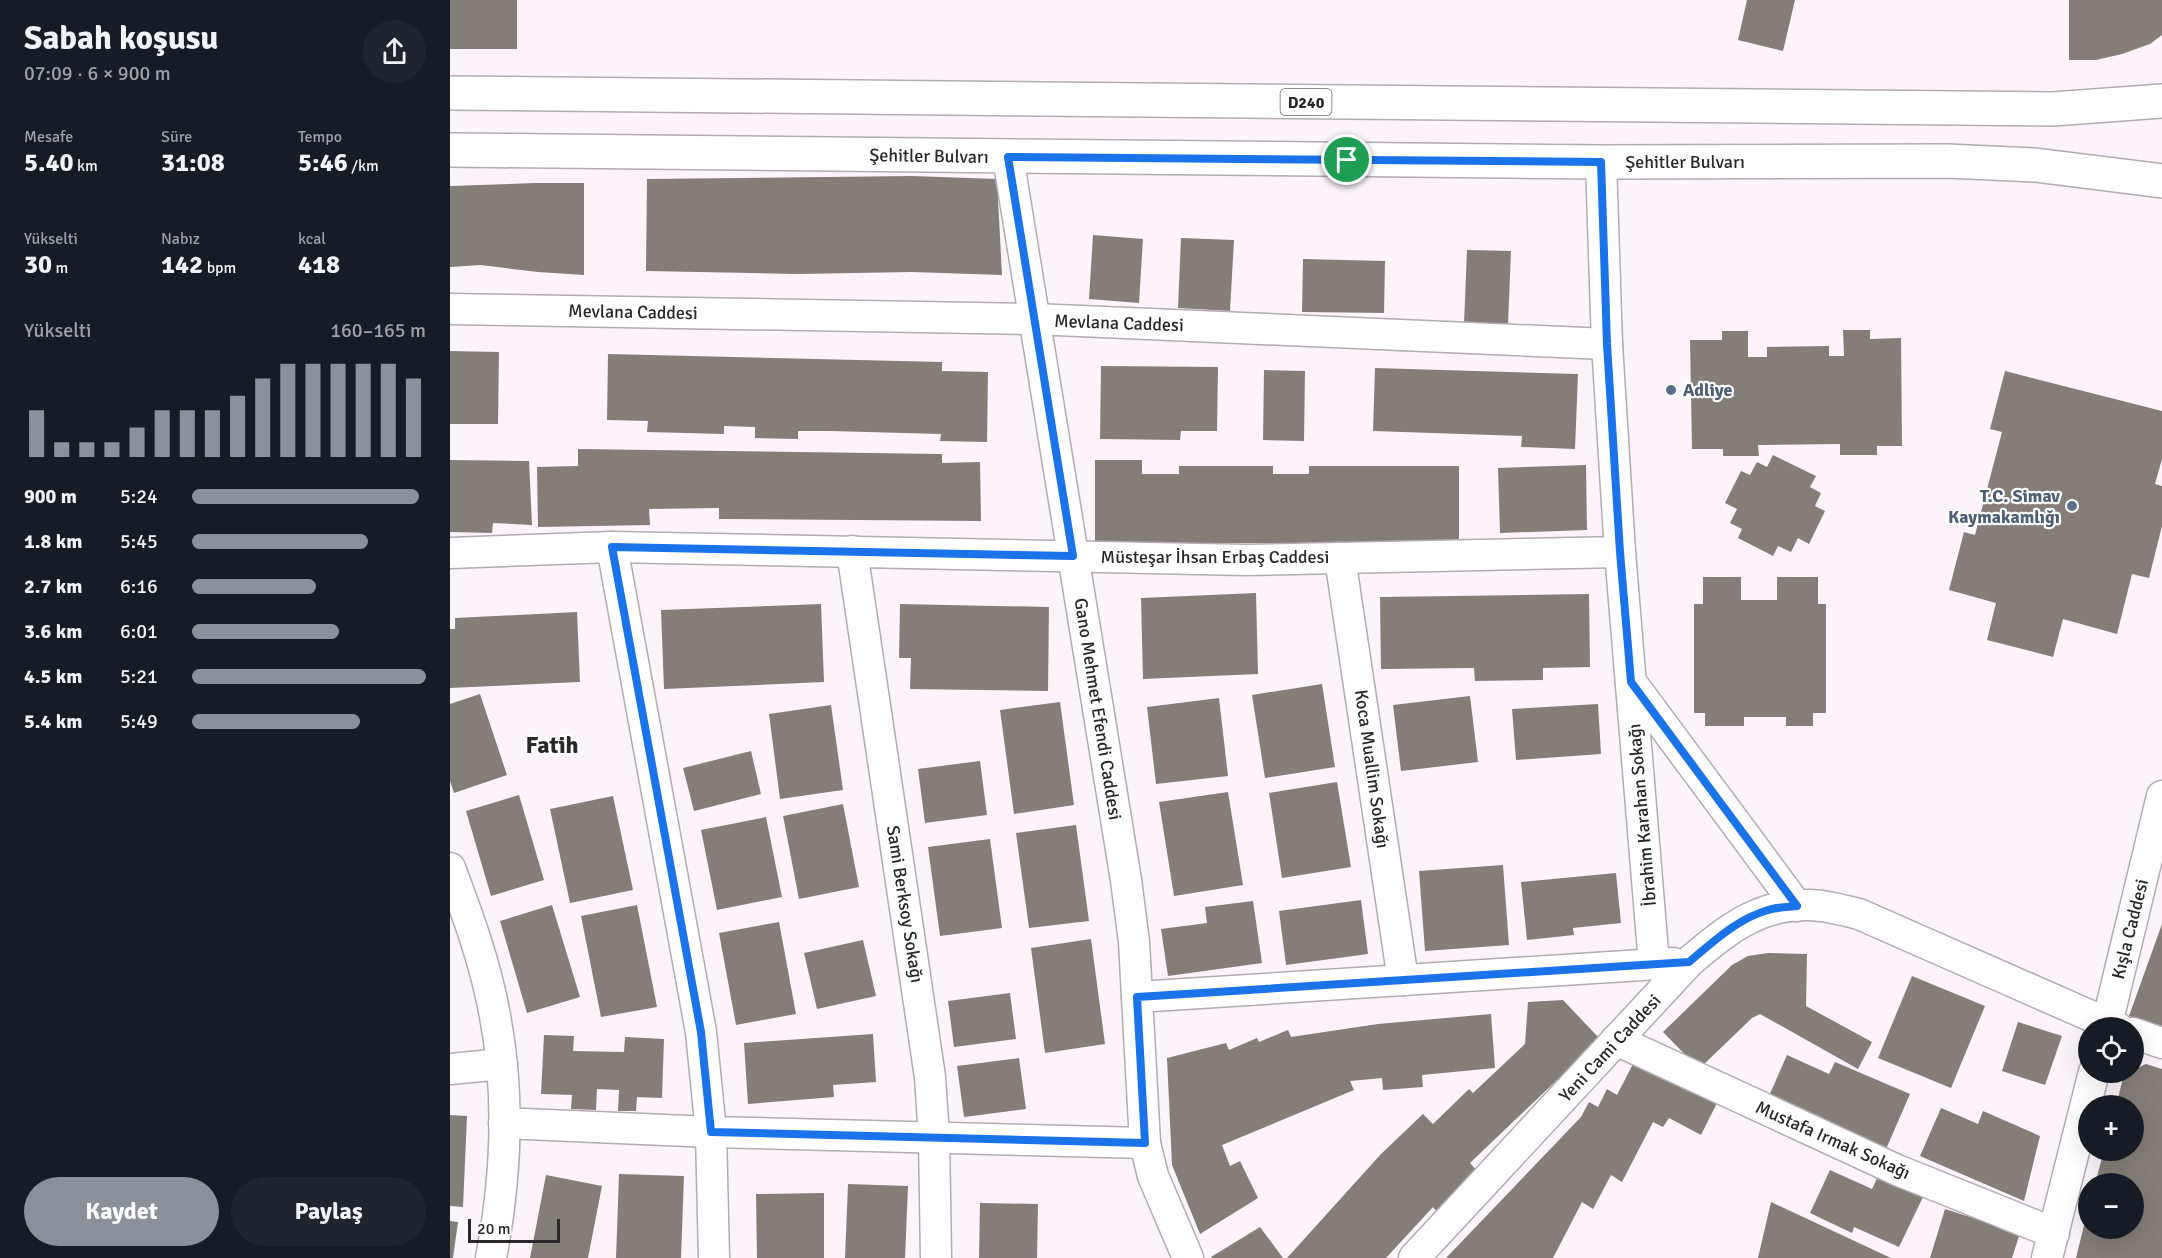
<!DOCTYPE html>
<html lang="tr">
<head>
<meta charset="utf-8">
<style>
  :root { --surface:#171b24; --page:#20242c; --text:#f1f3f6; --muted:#9ea1a6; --accent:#8c9099 }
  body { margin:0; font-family:Signika,sans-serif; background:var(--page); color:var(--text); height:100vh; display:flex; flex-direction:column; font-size:22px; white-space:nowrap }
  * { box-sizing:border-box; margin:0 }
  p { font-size:20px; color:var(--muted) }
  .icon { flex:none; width:33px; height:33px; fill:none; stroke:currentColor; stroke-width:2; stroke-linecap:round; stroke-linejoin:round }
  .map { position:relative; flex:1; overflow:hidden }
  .sheet { display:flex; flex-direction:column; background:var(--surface); width:450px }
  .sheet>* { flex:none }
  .fabs { position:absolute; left:1628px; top:1017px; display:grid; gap:12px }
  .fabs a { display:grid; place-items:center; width:66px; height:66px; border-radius:50%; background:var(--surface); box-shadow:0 6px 24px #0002; font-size:30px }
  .scale { position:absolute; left:18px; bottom:15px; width:92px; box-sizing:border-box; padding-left:6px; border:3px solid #292729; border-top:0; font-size:16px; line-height:21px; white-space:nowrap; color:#292729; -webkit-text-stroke:4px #fff; paint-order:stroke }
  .pin { position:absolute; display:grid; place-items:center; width:51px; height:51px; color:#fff; margin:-26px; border:3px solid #fff; border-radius:50%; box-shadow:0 2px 6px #0007 }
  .round { display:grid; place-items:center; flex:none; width:63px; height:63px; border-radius:32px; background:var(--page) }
  .overview { display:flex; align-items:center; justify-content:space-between; height:102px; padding:0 24px }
  h1 { font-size:33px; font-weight:700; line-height:45px }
  .figures { display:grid; grid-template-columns:repeat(3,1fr); gap:9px; height:102px; padding:6px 24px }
  .figures div { display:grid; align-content:center }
  .figures b { font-size:26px; font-weight:700 }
  .figures small { font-size:16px; font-weight:400 }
  .figures p { font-size:16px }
  .chart { height:168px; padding:12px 24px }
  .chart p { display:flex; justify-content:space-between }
  .chart svg { width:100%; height:108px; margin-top:6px; stroke:var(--accent); stroke-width:6 }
  .button { display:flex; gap:12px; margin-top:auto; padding:12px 24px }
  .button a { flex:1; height:69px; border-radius:36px; background:var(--accent); color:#fff; font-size:24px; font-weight:700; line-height:69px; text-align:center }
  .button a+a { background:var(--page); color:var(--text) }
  ul { padding:0 24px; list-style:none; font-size:20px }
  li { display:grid; grid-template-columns:96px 72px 1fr; align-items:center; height:45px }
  li i { height:15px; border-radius:8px; background:var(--accent) }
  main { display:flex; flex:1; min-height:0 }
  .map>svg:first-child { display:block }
  .building { fill:#847e79 }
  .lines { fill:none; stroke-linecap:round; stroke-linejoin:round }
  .minor-casing { stroke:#b2acb2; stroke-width:33 }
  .major-casing { stroke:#b2acb2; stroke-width:36 }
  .minor { stroke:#fff; stroke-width:30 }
  .major { stroke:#fff; stroke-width:33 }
  .route-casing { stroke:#fff; stroke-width:12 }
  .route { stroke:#1a73e8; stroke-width:8 }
  .service-dot { fill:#5c6f8a; stroke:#fff; stroke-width:2 }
  .labels { text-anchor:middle; stroke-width:4.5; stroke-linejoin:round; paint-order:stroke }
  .shield { fill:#fff; stroke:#696869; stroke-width:1.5 }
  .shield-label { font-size:16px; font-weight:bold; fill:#292729 }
  .street-label { font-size:18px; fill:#292729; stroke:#fff }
  .service-label { font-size:18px; font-weight:bold; fill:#4e5e75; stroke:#fff; text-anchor:start }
  .district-label { font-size:24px; font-weight:bold; fill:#292729; stroke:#fff }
</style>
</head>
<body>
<main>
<section class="sheet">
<div class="overview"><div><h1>Sabah koşusu</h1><p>07:09 · 6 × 900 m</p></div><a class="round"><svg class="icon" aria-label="share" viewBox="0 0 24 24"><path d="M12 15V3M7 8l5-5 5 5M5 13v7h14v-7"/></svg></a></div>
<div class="figures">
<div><p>Mesafe</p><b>5.40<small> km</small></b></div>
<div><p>Süre</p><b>31:08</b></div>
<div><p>Tempo</p><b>5:46<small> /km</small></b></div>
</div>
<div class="figures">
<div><p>Yükselti</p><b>30<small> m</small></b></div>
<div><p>Nabız</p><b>142<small> bpm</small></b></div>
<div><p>kcal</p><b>418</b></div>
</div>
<div class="chart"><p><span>Yükselti</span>160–165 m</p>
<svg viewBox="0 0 160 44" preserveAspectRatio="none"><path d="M5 44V25M15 44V38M25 44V38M35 44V38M45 44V32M55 44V25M65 44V25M75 44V25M85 44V19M95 44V12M105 44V6M115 44V6M125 44V6M135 44V6M145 44V6M155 44V12"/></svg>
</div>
<ul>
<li><b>900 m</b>5:24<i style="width:97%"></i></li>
<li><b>1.8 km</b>5:45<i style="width:75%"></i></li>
<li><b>2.7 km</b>6:16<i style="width:53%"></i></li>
<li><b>3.6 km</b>6:01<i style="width:63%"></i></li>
<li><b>4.5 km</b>5:21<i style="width:100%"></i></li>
<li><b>5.4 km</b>5:49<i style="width:72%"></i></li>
</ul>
<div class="button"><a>Kaydet</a><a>Paylaş</a></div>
</section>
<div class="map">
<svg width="1712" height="1258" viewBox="0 0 1712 1258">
  <rect width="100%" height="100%" fill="#fbf4fa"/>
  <g class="building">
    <rect x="0" y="0" width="67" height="49"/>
    <polygon points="1297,0 1345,0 1333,51 1288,40"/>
    <polygon points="1619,0 1712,0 1712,35 1700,44 1672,54 1646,60 1619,60"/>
    <polygon points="462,176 547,179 552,275 462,272 347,274 196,271 197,179"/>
    <polygon points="85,183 134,183 134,275 88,272 30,265 0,267 0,186"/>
    <polygon points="643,235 693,239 689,303 639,299"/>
    <polygon points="731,238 784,240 780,311 728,308"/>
    <polygon points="1017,250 1061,251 1058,325 1014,324"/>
    <polygon points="853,259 935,261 934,313 852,312"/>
    <polygon points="1393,330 1420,330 1420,339 1451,338 1452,446 1427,446 1427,455 1390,455 1390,444 1308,445 1309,456 1273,456 1273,449 1242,449 1240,340 1272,340 1272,331 1298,331 1298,357 1317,357 1317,347 1379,346 1379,356 1394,356"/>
    <polygon points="0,351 49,352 48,424 0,424"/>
    <polygon points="158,354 492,362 492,371 538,372 537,442 490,441 491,434 380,431 348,431 348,439 305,438 305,427 274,426 274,434 197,432 198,421 157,420"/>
    <polygon points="651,366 768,367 767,431 731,431 730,440 650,439"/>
    <polygon points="925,368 1128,374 1125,449 1071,447 1072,436 923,431"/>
    <polygon points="814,370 855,371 854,441 813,440"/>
    <polygon points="1555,371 1712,411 1712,459 1705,484 1712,486 1712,526 1699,578 1682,574 1667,634 1613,619 1603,657 1537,640 1546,603 1499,590 1514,532 1525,535 1552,432 1540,429"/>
    <polygon points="128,449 492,454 492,463 530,462 531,521 269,519 269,508 199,509 200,525 88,527 87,467 128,466"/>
    <polygon points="1323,455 1366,476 1360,487 1371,493 1365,506 1375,511 1359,544 1348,538 1341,552 1328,546 1323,556 1288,538 1292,529 1280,523 1287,509 1275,503 1291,471 1300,475 1307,462 1317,467"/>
    <polygon points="0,460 79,461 82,525 43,523 42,533 0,532"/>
    <polygon points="645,460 692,460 692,474 729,474 729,466 823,466 823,474 859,474 859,466 1009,466 1009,543 645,543"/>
    <polygon points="1136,465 1137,530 1050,533 1048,468"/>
    <polygon points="1253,577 1291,577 1291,600 1327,600 1327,577 1368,577 1368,604 1376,604 1376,713 1363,713 1363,726 1336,726 1336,717 1294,717 1294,726 1255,726 1255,713 1244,713 1244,604 1253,604"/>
    <polygon points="806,593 808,674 693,679 691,598"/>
    <polygon points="1139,594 1140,667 1093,668 1093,680 1025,681 1024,668 931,669 930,597"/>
    <polygon points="371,604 374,682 214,689 211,610"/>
    <polygon points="450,604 599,607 598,691 460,689 461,658 449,658"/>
    <polygon points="127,612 130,682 0,688 0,629 5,629 5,618"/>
    <polygon points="872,684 885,767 815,778 802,695"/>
    <polygon points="30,694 57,775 4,793 0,781 0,704"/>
    <polygon points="1020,696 1028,762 951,771 943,705"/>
    <polygon points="769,698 778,776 706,784 697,707"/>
    <polygon points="610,702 624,805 564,814 550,710"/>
    <polygon points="1148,704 1151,754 1066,760 1062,709"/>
    <polygon points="381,705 393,790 330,799 319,714"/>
    <polygon points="301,751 311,794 244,811 233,768"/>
    <polygon points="530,761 537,815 475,823 468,769"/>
    <polygon points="887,782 901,867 832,878 819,793"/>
    <polygon points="778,792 793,885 724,896 709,802"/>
    <polygon points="69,795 94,880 41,896 16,811"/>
    <polygon points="163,796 183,890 120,903 100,809"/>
    <polygon points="393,804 409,887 349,899 333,816"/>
    <polygon points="316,817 332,897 267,910 251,830"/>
    <polygon points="626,825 639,921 579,928 566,833"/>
    <polygon points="540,839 552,928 490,936 478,847"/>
    <polygon points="1053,865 1059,945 975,951 969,871"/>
    <polygon points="1166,873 1171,923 1123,928 1124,935 1077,940 1071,882"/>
    <polygon points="911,900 918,954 836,965 829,911"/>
    <polygon points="803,901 812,963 718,976 711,929 757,923 755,907"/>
    <polygon points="102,905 130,997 77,1013 50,921"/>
    <polygon points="187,905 207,1007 151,1017 131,916"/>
    <polygon points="329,922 346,1014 286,1025 269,933"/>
    <polygon points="1712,924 1712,1028 1679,1016"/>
    <polygon points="641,939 655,1044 595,1053 581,948"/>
    <polygon points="413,940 426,996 367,1009 354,953"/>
    <polygon points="1318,953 1357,954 1356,1006 1422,1042 1408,1069 1310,1014 1302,1018 1249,1069 1213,1032 1282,965 1298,956"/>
    <polygon points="1462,976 1535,1006 1501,1088 1428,1058"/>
    <polygon points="560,993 566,1039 504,1047 498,1001"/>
    <polygon points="1113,1000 1150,1039 1020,1163 1028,1172 987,1212 983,1207 936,1258 837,1258 931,1154 973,1114 983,1124 1019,1089 1023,1093 1075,1044 1078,1002"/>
    <polygon points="1041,1014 1045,1068 972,1075 973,1087 933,1090 932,1078 900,1081 904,1090 772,1145 780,1166 790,1161 808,1198 750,1234 722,1165 717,1058 776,1043 779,1050 807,1038 809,1042 838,1030 841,1037 928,1024"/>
    <polygon points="1568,1022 1612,1036 1595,1085 1552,1071"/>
    <polygon points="423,1034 426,1082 383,1085 384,1097 298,1104 294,1043"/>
    <polygon points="94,1035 124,1036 123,1051 174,1052 175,1037 214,1039 212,1098 187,1097 186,1111 168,1111 169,1090 147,1089 146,1110 121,1109 122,1095 91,1094"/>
    <polygon points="1337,1055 1379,1074 1385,1062 1460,1094 1433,1156 1315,1105"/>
    <polygon points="569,1058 576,1109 514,1117 507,1066"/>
    <polygon points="1185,1060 1267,1103 1251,1135 1219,1118 1213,1127 1203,1122 1172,1182 1161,1175 1143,1209 1132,1202 1103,1258 996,1258 1131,1117 1139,1102 1148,1107 1157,1089 1167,1095"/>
    <polygon points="1696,1064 1712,1069 1712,1258 1626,1258 1637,1213 1638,1228 1683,1228 1683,1184 1645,1184 1654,1150 1683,1150 1683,1106 1666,1106 1674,1074 1683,1072 1683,1070"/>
    <polygon points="1491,1108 1528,1124 1533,1111 1590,1136 1574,1201 1470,1156"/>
    <polygon points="0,1115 17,1116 13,1207 0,1206"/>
    <polygon points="1380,1170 1422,1189 1429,1174 1474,1195 1449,1247 1404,1227 1402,1233 1360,1213"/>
    <polygon points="169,1174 234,1176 231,1258 166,1258"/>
    <polygon points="96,1175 152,1186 138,1258 80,1258"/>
    <polygon points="398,1184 458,1186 455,1258 395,1258"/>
    <polygon points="374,1193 374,1258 307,1258 306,1194"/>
    <polygon points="1321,1202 1441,1258 1308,1258"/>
    <polygon points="530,1203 588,1204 587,1258 529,1258"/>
    <polygon points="1495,1209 1570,1233 1562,1258 1480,1258"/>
    <polygon points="0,1221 8,1222 3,1258 0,1258"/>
    <polygon points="810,1227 833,1258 762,1258 761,1257"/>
  </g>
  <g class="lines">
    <defs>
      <g id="minor">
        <polyline points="558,157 676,880 684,942 695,1143 703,1176 738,1258"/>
        <polyline points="1151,162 1157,344 1170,552 1204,964"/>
        <polyline points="0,309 584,319 1157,344"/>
        <polyline points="162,547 251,1032 261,1132 264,1258"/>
        <polyline points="402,551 480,1077 484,1137 486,1258"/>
        <polyline points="0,553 162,547 796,560 1170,552"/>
        <polyline points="890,558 953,980"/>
        <polyline points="1181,682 1347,906"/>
        <path d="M0 868C18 916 36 965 45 1016 60 1095 56 1179 41 1258"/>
        <polyline points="687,997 1223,963"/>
        <polyline points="1656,1028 1712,796"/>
        <polyline points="1683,1033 1712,1043"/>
        <polyline points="1166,1040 1447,1170 1604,1233"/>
        <polyline points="0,1069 52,1064"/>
        <polyline points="54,1123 261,1132 695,1143"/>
        <path d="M964 1258 1239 962C1280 927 1315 899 1372 906 1385 908 1397 911 1409 914L1668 1028"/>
        <polyline points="1597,1258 1644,1072"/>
      </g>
      <g id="major">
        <polyline points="0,93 1603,109 1712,101"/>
        <polyline points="0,150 1151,162 1497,161 1585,165 1712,181"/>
      </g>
    </defs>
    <use href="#minor" class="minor-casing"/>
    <use href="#major" class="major-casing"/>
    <use href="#minor" class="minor"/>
    <use href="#major" class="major"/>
  </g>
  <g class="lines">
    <defs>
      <path id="route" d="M558 157 1151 162 1157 344 1170 552 1181 682 1347 906C1338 907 1327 907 1318 910 1287 919 1263 942 1239 962L687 997 695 1143 261 1132 251 1032 162 547 623 556Z"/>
    </defs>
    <use href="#route" class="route-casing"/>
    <use href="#route" class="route"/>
  </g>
  <g class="service-dot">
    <circle cx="1221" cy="390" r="6"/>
    <circle cx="1622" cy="506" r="6"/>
  </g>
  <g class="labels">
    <rect class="shield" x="830.5" y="89" width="51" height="26" rx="4.5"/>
    <g class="shield-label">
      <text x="856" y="108">D240</text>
    </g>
    <g class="street-label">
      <text transform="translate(479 156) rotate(1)" y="6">Şehitler Bulvarı</text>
      <text x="1235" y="168">Şehitler Bulvarı</text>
      <text transform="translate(183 312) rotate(1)" y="6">Mevlana Caddesi</text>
      <text transform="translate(669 323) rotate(2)" y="6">Mevlana Caddesi</text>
      <text x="765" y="563">Müsteşar İhsan Erbaş Caddesi</text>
      <text transform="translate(648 709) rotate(81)" y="6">Gano Mehmet Efendi Caddesi</text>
      <text transform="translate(922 769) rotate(82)" y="6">Koca Muallim Sokağı</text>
      <text transform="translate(1192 815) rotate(-95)" y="6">İbrahim Karahan Sokağı</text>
      <text transform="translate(455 904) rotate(81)" y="6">Sami Berksoy Sokağı</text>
      <text transform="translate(1680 929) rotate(-76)" y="6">Kışla Caddesi</text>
      <text transform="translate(1160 1048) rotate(-47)" y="6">Yeni Cami Caddesi</text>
      <text transform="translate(1383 1140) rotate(24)" y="6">Mustafa Irmak Sokağı</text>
    </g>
    <g class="service-label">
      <text x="1233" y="396">Adliye</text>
      <text x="1610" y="502" text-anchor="end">T.C. Simav<tspan x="1610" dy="21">Kaymakamlığı</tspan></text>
    </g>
    <g class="district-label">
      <text x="102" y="753">Fatih</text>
    </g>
  </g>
</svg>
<div class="fabs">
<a><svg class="icon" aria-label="locate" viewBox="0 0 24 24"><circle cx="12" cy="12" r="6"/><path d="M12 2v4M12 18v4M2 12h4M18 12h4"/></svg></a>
<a>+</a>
<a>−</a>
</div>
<div class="scale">20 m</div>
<div class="pin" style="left:897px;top:160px;background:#1e9e55"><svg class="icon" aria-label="arrive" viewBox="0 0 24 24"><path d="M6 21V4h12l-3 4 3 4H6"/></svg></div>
</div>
</main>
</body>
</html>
